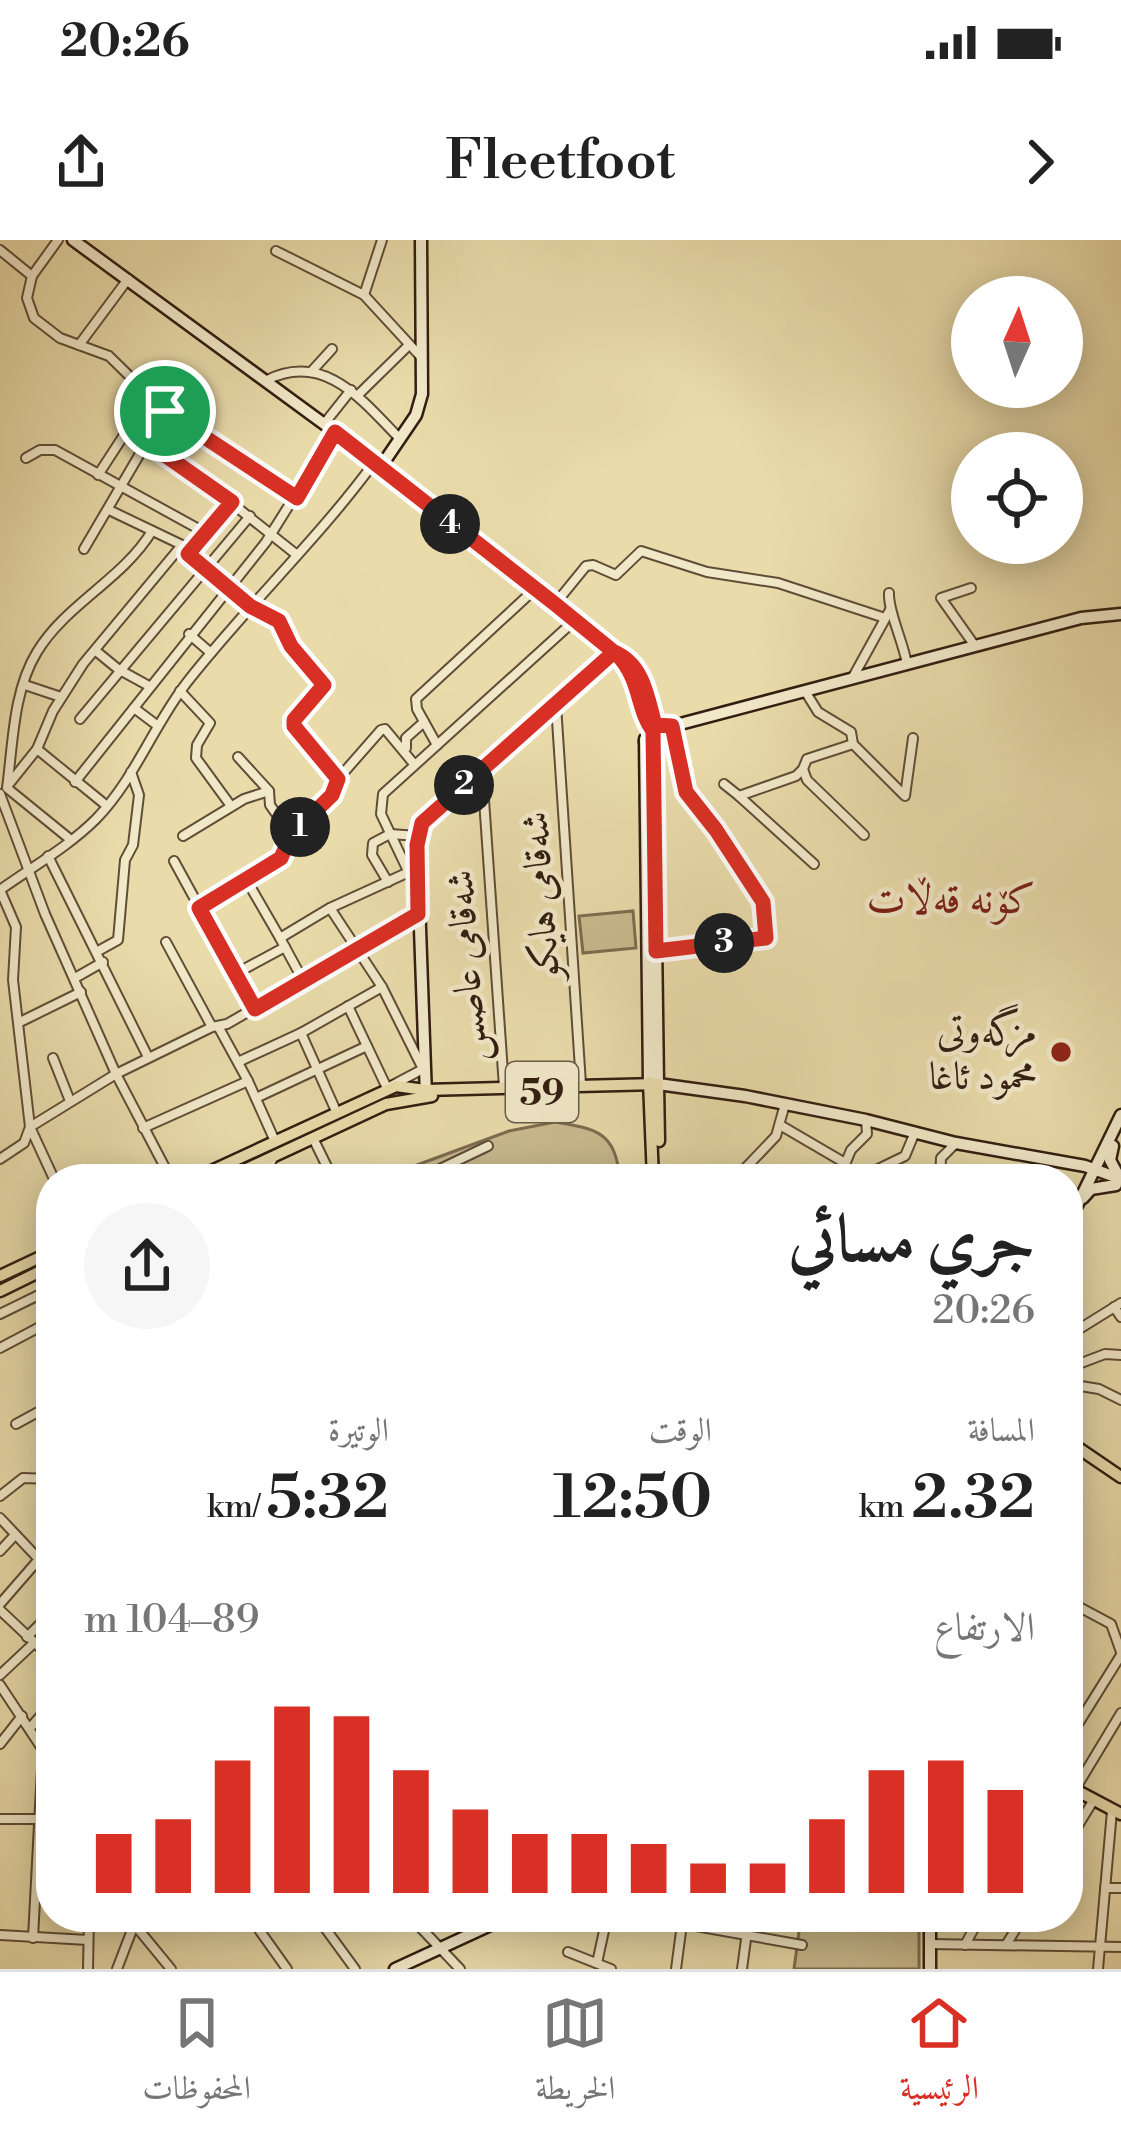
<!DOCTYPE html>
<html lang="ar">
<head>
<meta charset="utf-8">
<style>
  :root { --surface:#fff; --page:#f6f6f6; --text:#222; --muted:#767676; --line:#e0e0e0; --accent:#d93025 }
  body { margin:0; font-family:"Libre Bodoni",Amiri,serif; background:var(--page); color:var(--text); direction:rtl; height:100vh; display:flex; flex-direction:column; font-size:45px; white-space:nowrap }
  * { box-sizing:border-box; margin:0 }
  p { font-size:39px; color:var(--muted) }
  .icon { flex:none; width:66px; height:66px; fill:none; stroke:currentColor; stroke-width:2; stroke-linecap:round; stroke-linejoin:round }
  .map { position:relative; flex:1; overflow:hidden; direction:ltr }
  .drawer { position:absolute; left:36px; top:924px; width:1047px; height:768px; display:flex; flex-direction:column; background:var(--surface); border-radius:48px; box-shadow:0 6px 30px #0003; direction:rtl }
  .drawer>* { flex:none }
  .needle { width:78px; rotate:3deg }
  .fabs { position:absolute; left:951px; top:36px; display:grid; gap:24px }
  .fabs a { display:grid; place-items:center; width:132px; height:132px; border-radius:50%; background:var(--surface); box-shadow:0 6px 30px #0003; font-size:60px }
  .pin { position:absolute; display:grid; place-items:center; width:102px; height:102px; color:#fff; margin:-51px; border:6px solid #fff; border-radius:50%; box-shadow:0 3px 12px #0007 }
  .km { position:absolute; width:60px; height:60px; margin:-30px; border-radius:50%; background:#222; color:#fff; font-size:33px; line-height:60px; text-align:center }
  .round { display:grid; place-items:center; flex:none; width:126px; height:126px; border-radius:63px; background:var(--page) }
  .overview { display:flex; align-items:center; justify-content:space-between; height:204px; padding:0 48px }
  h1 { font-size:66px; font-weight:600; line-height:90px }
  .metrics { display:grid; grid-template-columns:repeat(3,1fr); gap:18px; height:204px; padding:12px 48px }
  .metrics div { display:grid; align-content:center }
  .metrics b { font-size:60px; font-weight:600 }
  .metrics small { font-size:33px; font-weight:400 }
  .metrics p { font-size:33px }
  .chart { height:336px; padding:24px 48px }
  .chart p { display:flex; justify-content:space-between }
  .chart svg { width:100%; height:216px; margin-top:12px; stroke:var(--accent); stroke-width:6 }
  .status { display:flex; justify-content:space-between; align-items:center; height:84px; padding:0 60px; background:var(--surface); direction:ltr }
  .status svg { height:33px; fill:currentColor }
  header { display:flex; justify-content:space-between; align-items:center; height:156px; padding:0 48px; background:var(--surface); font-size:54px; font-weight:600 }
  .tab-bar { display:flex; justify-content:space-around; align-items:center; height:168px; border-top:3px solid var(--line); background:var(--surface); font-size:33px; color:var(--muted) }
  .tab-bar a { display:grid; justify-items:center; gap:6px }
  .tab-bar .current { color:var(--accent) }
  .map>svg:first-child { display:block }
  .green { fill:#cabb90; stroke:#7e6c50; stroke-width:3 }
  .lines { fill:none; stroke-linecap:round; stroke-linejoin:round }
  .street-casing { stroke:#604d37; stroke-width:12 }
  .secondary-casing { stroke:#321e11; stroke-width:15 }
  .primary-casing { stroke:#321e11; stroke-width:15 }
  .street { stroke:#f1e8c8; stroke-width:8 }
  .secondary { stroke:#f1e8c8; stroke-width:10 }
  .primary { stroke:#e9dbaa; stroke-width:10 }
  .route-casing { stroke:#fff; stroke-width:24 }
  .route { stroke:#d93025; stroke-width:15 }
  .poi-dot { fill:#8f2418; stroke:#f1e8c8; stroke-width:4.5 }
  .labels { text-anchor:middle; stroke-width:9; stroke-linejoin:round; paint-order:stroke }
  .shield { fill:#f1e8c8; stroke:#6b5b48; stroke-width:3 }
  .shield-label { font-size:36px; font-weight:bold; fill:#321e11 }
  .street-label { font-size:39px; fill:#321e11; stroke:#f1e8c8 }
  .poi-label { font-size:39px; fill:#321e11; stroke:#f1e8c8; text-anchor:end }
  .neighbourhood-label { font-size:42px; fill:#7a1f14; stroke:#f1e8c8 }
</style>
</head>
<body>
<div class="status"><b>20:26</b><svg viewBox="0 0 49 12"><path d="M0 12V9h3v3zM5 12V6h3v6zM10 12V3h3v9zM15 12V0h3v12zM26 1h20v11H26zM47 4h2v5h-2z"/></svg></div>
<header><svg class="icon" aria-label="forward" viewBox="0 0 24 24"><path d="M9 5l7 7-7 7"/></svg>Fleetfoot<svg class="icon" aria-label="share" viewBox="0 0 24 24"><path d="M12 15V3M7 8l5-5 5 5M5 13v7h14v-7"/></svg></header>
<div class="map">
<svg width="1121" height="1729" viewBox="0 0 1121 1729">
  <rect width="100%" height="100%" fill="#e9dbaa"/>
  <filter id="stains"><feTurbulence type="fractalNoise" baseFrequency=".00167" numOctaves="4"/><feColorMatrix values="0 0 0 0 .2 0 0 0 0 .09 0 0 0 0 .02 0 0 0 .5 -.17"/></filter>
  <radialGradient id="worn" r=".72"><stop offset=".6" stop-color="#630" stop-opacity="0"/><stop offset="1" stop-color="#630" stop-opacity=".3"/></radialGradient>
  <g class="green">
    <polygon points="633,671 636,708 583,713 579,676"/>
    <path d="M555 882C598 889 615 892 620 939H379L509 891Z"/>
    <polygon points="801,1677 919,1677 919,1729 794,1729"/>
  </g>
  <g class="lines">
    <defs>
      <g id="street">
        <polyline points="0,10 32,36 58,0"/>
        <polyline points="276,11 364,55 382,0"/>
        <polyline points="32,36 27,58 34,78 60,98 109,116 165,171 297,258"/>
        <polyline points="364,55 422,118"/>
        <polyline points="79,105 128,39"/>
        <polyline points="311,132 332,109"/>
        <path d="M265 141C324 110 363 161 400 199"/>
        <polyline points="357,156 409,105"/>
        <polyline points="324,184 351,150"/>
        <polyline points="145,201 210,246 297,315"/>
        <polyline points="26,218 40,210 55,210 206,293"/>
        <polyline points="98,235 126,192 158,164"/>
        <polyline points="109,270 182,305 250,366 279,381 291,406 324,445 294,480 294,486 338,539"/>
        <polyline points="84,309 165,171"/>
        <polyline points="188,314 232,262"/>
        <polyline points="971,348 941,358 975,406"/>
        <path d="M889 353C888 371 903 401 907 424"/>
        <polyline points="555,364 586,326 593,325 616,335 641,311 707,332 778,343 885,378"/>
        <polyline points="189,394 211,413"/>
        <polyline points="96,411 118,429 149,446"/>
        <polyline points="853,437 890,370"/>
        <polyline points="25,445 61,457"/>
        <polyline points="180,451 210,483 197,505 196,518 231,566"/>
        <polyline points="805,451 818,472 851,492 853,504 905,556 913,498"/>
        <polyline points="556,465 581,844"/>
        <polyline points="134,468 158,486"/>
        <polyline points="80,479 250,276"/>
        <polyline points="853,504 807,519 803,529 807,540 864,595"/>
        <polyline points="437,505 417,469 416,459 535,349"/>
        <polyline points="406,508 406,498 424,482"/>
        <polyline points="37,509 107,566"/>
        <polyline points="238,517 269,551 270,565 291,595"/>
        <polyline points="803,529 796,536 739,556 814,624"/>
        <polyline points="482,531 504,847"/>
        <polyline points="75,542 266,302 335,192"/>
        <polyline points="9,544 37,509 53,471 83,424 182,305"/>
        <polyline points="724,544 739,556"/>
        <polyline points="0,554 45,674 116,834 171,939"/>
        <polyline points="183,596 244,559 269,551"/>
        <path d="M71 600 7 548C13 504 13 451 37 412 66 364 123 339 152 291"/>
        <polyline points="48,616 148,817"/>
        <polyline points="174,621 255,769"/>
        <polyline points="409,633 381,574 383,554 574,381"/>
        <polyline points="388,642 372,615 373,603 390,594 418,596"/>
        <path d="M0 650C32 627 68 607 96 579 135 539 154 484 188 441 247 366 317 300 373 224"/>
        <polyline points="0,650 16,687 13,740 30,887 54,939"/>
        <polyline points="199,668 247,641"/>
        <polyline points="280,698 247,641 281,618 291,595 332,555 338,539 381,490 385,489 414,524"/>
        <polyline points="166,702 212,787"/>
        <polyline points="98,711 118,700 125,620 133,605 139,555 131,532"/>
        <polyline points="656,711 759,700 767,695 763,662 716,590 686,552 672,486"/>
        <polyline points="235,734 285,707"/>
        <polyline points="75,738 103,722"/>
        <polyline points="304,742 280,698 330,668"/>
        <polyline points="382,747 330,668 411,631"/>
        <polyline points="348,766 367,806"/>
        <polyline points="20,782 81,752"/>
        <polyline points="301,793 336,871"/>
        <polyline points="53,818 70,861"/>
        <polyline points="238,822 301,793 382,747 423,829 387,848 367,806 256,858"/>
        <polyline points="248,841 274,899"/>
        <polyline points="780,885 845,923"/>
        <polyline points="143,888 248,841 219,788"/>
        <polyline points="313,898 333,939"/>
        <polyline points="0,919 24,903 30,887 116,834 212,787 227,784 418,674"/>
        <polyline points="970,935 979,939"/>
        <polyline points="659,938 735,938"/>
        <polyline points="260,939 272,920"/>
        <polyline points="419,939 488,906"/>
        <polyline points="735,939 776,896 785,864"/>
        <polyline points="839,939 851,910 867,894 866,880"/>
        <polyline points="869,939 876,930 905,916 915,892"/>
        <polyline points="940,939 941,918 956,903"/>
        <polyline points="1114,1067 1121,1077"/>
        <polyline points="0,1074 51,1049"/>
        <polyline points="1068,1096 1121,1063"/>
        <polyline points="0,1108 51,1081"/>
        <polyline points="1068,1128 1105,1114 1121,1115"/>
        <polyline points="1068,1144 1099,1149 1121,1160"/>
        <polyline points="16,1184 51,1165"/>
        <polyline points="48,1238 51,1223"/>
        <polyline points="0,1256 23,1238 51,1239"/>
        <polyline points="0,1278 51,1332"/>
        <polyline points="0,1311 15,1295"/>
        <polyline points="1068,1361 1111,1384 1121,1412"/>
        <polyline points="0,1364 40,1318"/>
        <polyline points="0,1370 51,1418"/>
        <polyline points="27,1397 51,1373"/>
        <polyline points="0,1435 34,1403"/>
        <polyline points="0,1445 43,1510 33,1698"/>
        <polyline points="30,1488 51,1464"/>
        <polyline points="1068,1500 1121,1415"/>
        <polyline points="0,1504 22,1476"/>
        <polyline points="1074,1551 1121,1473"/>
        <polyline points="0,1579 40,1579"/>
        <polyline points="1068,1602 1093,1561"/>
        <polyline points="1105,1648 1121,1648"/>
        <polyline points="250,1677 287,1729"/>
        <polyline points="317,1677 355,1729"/>
        <polyline points="417,1677 419,1686 460,1729"/>
        <polyline points="645,1677 802,1705"/>
        <polyline points="134,1684 171,1729"/>
        <polyline points="0,1695 88,1700"/>
        <polyline points="930,1704 1121,1707"/>
        <polyline points="965,1705 980,1677"/>
        <polyline points="1006,1705 1023,1677"/>
        <polyline points="568,1712 611,1729"/>
        <polyline points="597,1723 607,1677"/>
        <polyline points="88,1729 89,1677"/>
        <polyline points="117,1729 137,1677"/>
        <polyline points="676,1729 682,1684"/>
        <polyline points="742,1729 749,1677"/>
        <polyline points="1098,1729 1112,1571"/>
      </g>
      <g id="secondary">
        <polyline points="73,0 335,192 630,422 646,450 653,480 658,844 745,856 866,880 956,903 1085,926 1121,939"/>
        <polyline points="380,228 416,175 422,154 421,0"/>
        <polyline points="645,499 649,842"/>
        <polyline points="645,502 653,491 665,488 1081,378 1121,374"/>
        <polyline points="426,856 417,605 420,586 614,412"/>
        <polyline points="1113,906 1110,920 1119,937"/>
        <polyline points="1083,958 1091,949 1116,945"/>
        <polyline points="1068,984 1121,875"/>
        <polyline points="395,1729 508,1677"/>
        <polyline points="930,1729 930,1677"/>
      </g>
      <g id="primary">
        <polyline points="649,842 653,939"/>
        <polyline points="658,844 659,901"/>
        <polyline points="194,939 396,846 425,850 658,844"/>
        <polyline points="225,939 386,864 432,856"/>
        <polyline points="0,1036 51,1012"/>
        <polyline points="0,1051 51,1026"/>
        <polyline points="1068,1201 1121,1237"/>
        <polyline points="1068,1546 1121,1574"/>
      </g>
    </defs>
    <use href="#street" class="street-casing"/>
    <use href="#secondary" class="secondary-casing"/>
    <use href="#primary" class="primary-casing"/>
    <use href="#street" class="street"/>
    <use href="#secondary" class="secondary"/>
    <use href="#primary" class="primary"/>
  </g>
  <g class="lines">
    <defs>
      <path id="route" d="M165 171 145 201 232 262 188 314 250 366 279 381 291 406 324 445 294 480V486L338 539 332 555 291 595 281 618 199 668 255 769 418 674 417 605 422 583 614 412C644 425 647 457 655 485L672 486 686 552 716 590 763 662 766 698 656 711 653 491C636 468 642 440 616 413L614 412 555 364 335 192 297 258 165 171"/>
    </defs>
    <use href="#route" class="route-casing"/>
    <use href="#route" class="route"/>
  </g>
  <circle class="poi-dot" cx="1061" cy="812" r="12"/>
  <g class="labels">
    <rect class="shield" x="506" y="822" width="72" height="60" rx="9"/>
    <g class="shield-label">
      <text x="542" y="865">59</text>
    </g>
    <g class="street-label">
      <text transform="translate(539 656) rotate(-94)" y="14">شه‌قامی هایكو</text>
      <text transform="translate(465 726) rotate(-94)" y="14">شه‌قامی عاصس</text>
    </g>
    <g class="poi-label">
      <text x="1037" y="804">مزگه‌وتی<tspan x="1037" dy="45">محمود ئاغا</tspan></text>
    </g>
    <g class="neighbourhood-label">
      <text x="951" y="673">کۆنە قەڵات</text>
    </g>
  </g>
  <rect width="100%" height="100%" filter="url(#stains)"/>
  <rect width="100%" height="100%" fill="url(#worn)"/>
</svg>
<div class="fabs">
<a><svg class="needle" viewBox="-14 -14 28 28"><path d="M0-13l5 13h-10z" fill="#e53935"/><path d="M0 13l5-13h-10z" fill="#767676"/></svg></a>
<a><svg class="icon" aria-label="locate" viewBox="0 0 24 24"><circle cx="12" cy="12" r="6"/><path d="M12 2v4M12 18v4M2 12h4M18 12h4"/></svg></a>
</div>
<div class="pin" style="left:165px;top:171px;background:#1e9e55"><svg class="icon" aria-label="arrive" viewBox="0 0 24 24"><path d="M6 21V4h12l-3 4 3 4H6"/></svg></div>
<b class="km" style="left:300px;top:587px">1</b>
<b class="km" style="left:464px;top:545px">2</b>
<b class="km" style="left:724px;top:703px">3</b>
<b class="km" style="left:450px;top:284px">4</b>
<section class="drawer">
<div class="overview"><div><h1>جري مسائي</h1><p>20:26</p></div><a class="round"><svg class="icon" aria-label="share" viewBox="0 0 24 24"><path d="M12 15V3M7 8l5-5 5 5M5 13v7h14v-7"/></svg></a></div>
<div class="metrics">
<div><p>المسافة</p><b>2.32<small> km</small></b></div>
<div><p>الوقت</p><b>12:50</b></div>
<div><p>الوتيرة</p><b>5:32<small> /km</small></b></div>
</div>
<div class="chart"><p><span>الارتفاع</span>89–104 m</p>
<svg viewBox="0 0 160 44" preserveAspectRatio="none"><path d="M5 44V32M15 44V29M25 44V17M35 44V6M45 44V8M55 44V19M65 44V27M75 44V32M85 44V32M95 44V34M105 44V38M115 44V38M125 44V29M135 44V19M145 44V17M155 44V23"/></svg>
</div>
</section>
</div>
<nav class="tab-bar">
<a class="current"><svg class="icon" aria-label="home" viewBox="0 0 24 24"><path d="M3 11l9-7 9 7M6 9v11h12V9"/></svg>الرئيسية</a>
<a><svg class="icon" aria-label="map" viewBox="0 0 24 24"><path d="M3 6l6-2 6 2 6-2v14l-6 2-6-2-6 2zM9 4v14M15 6v14"/></svg>الخريطة</a>
<a><svg class="icon" aria-label="saved" viewBox="0 0 24 24"><path d="M7 4h10v16l-5-4-5 4z"/></svg>المحفوظات</a>
</nav>
</body>
</html>
